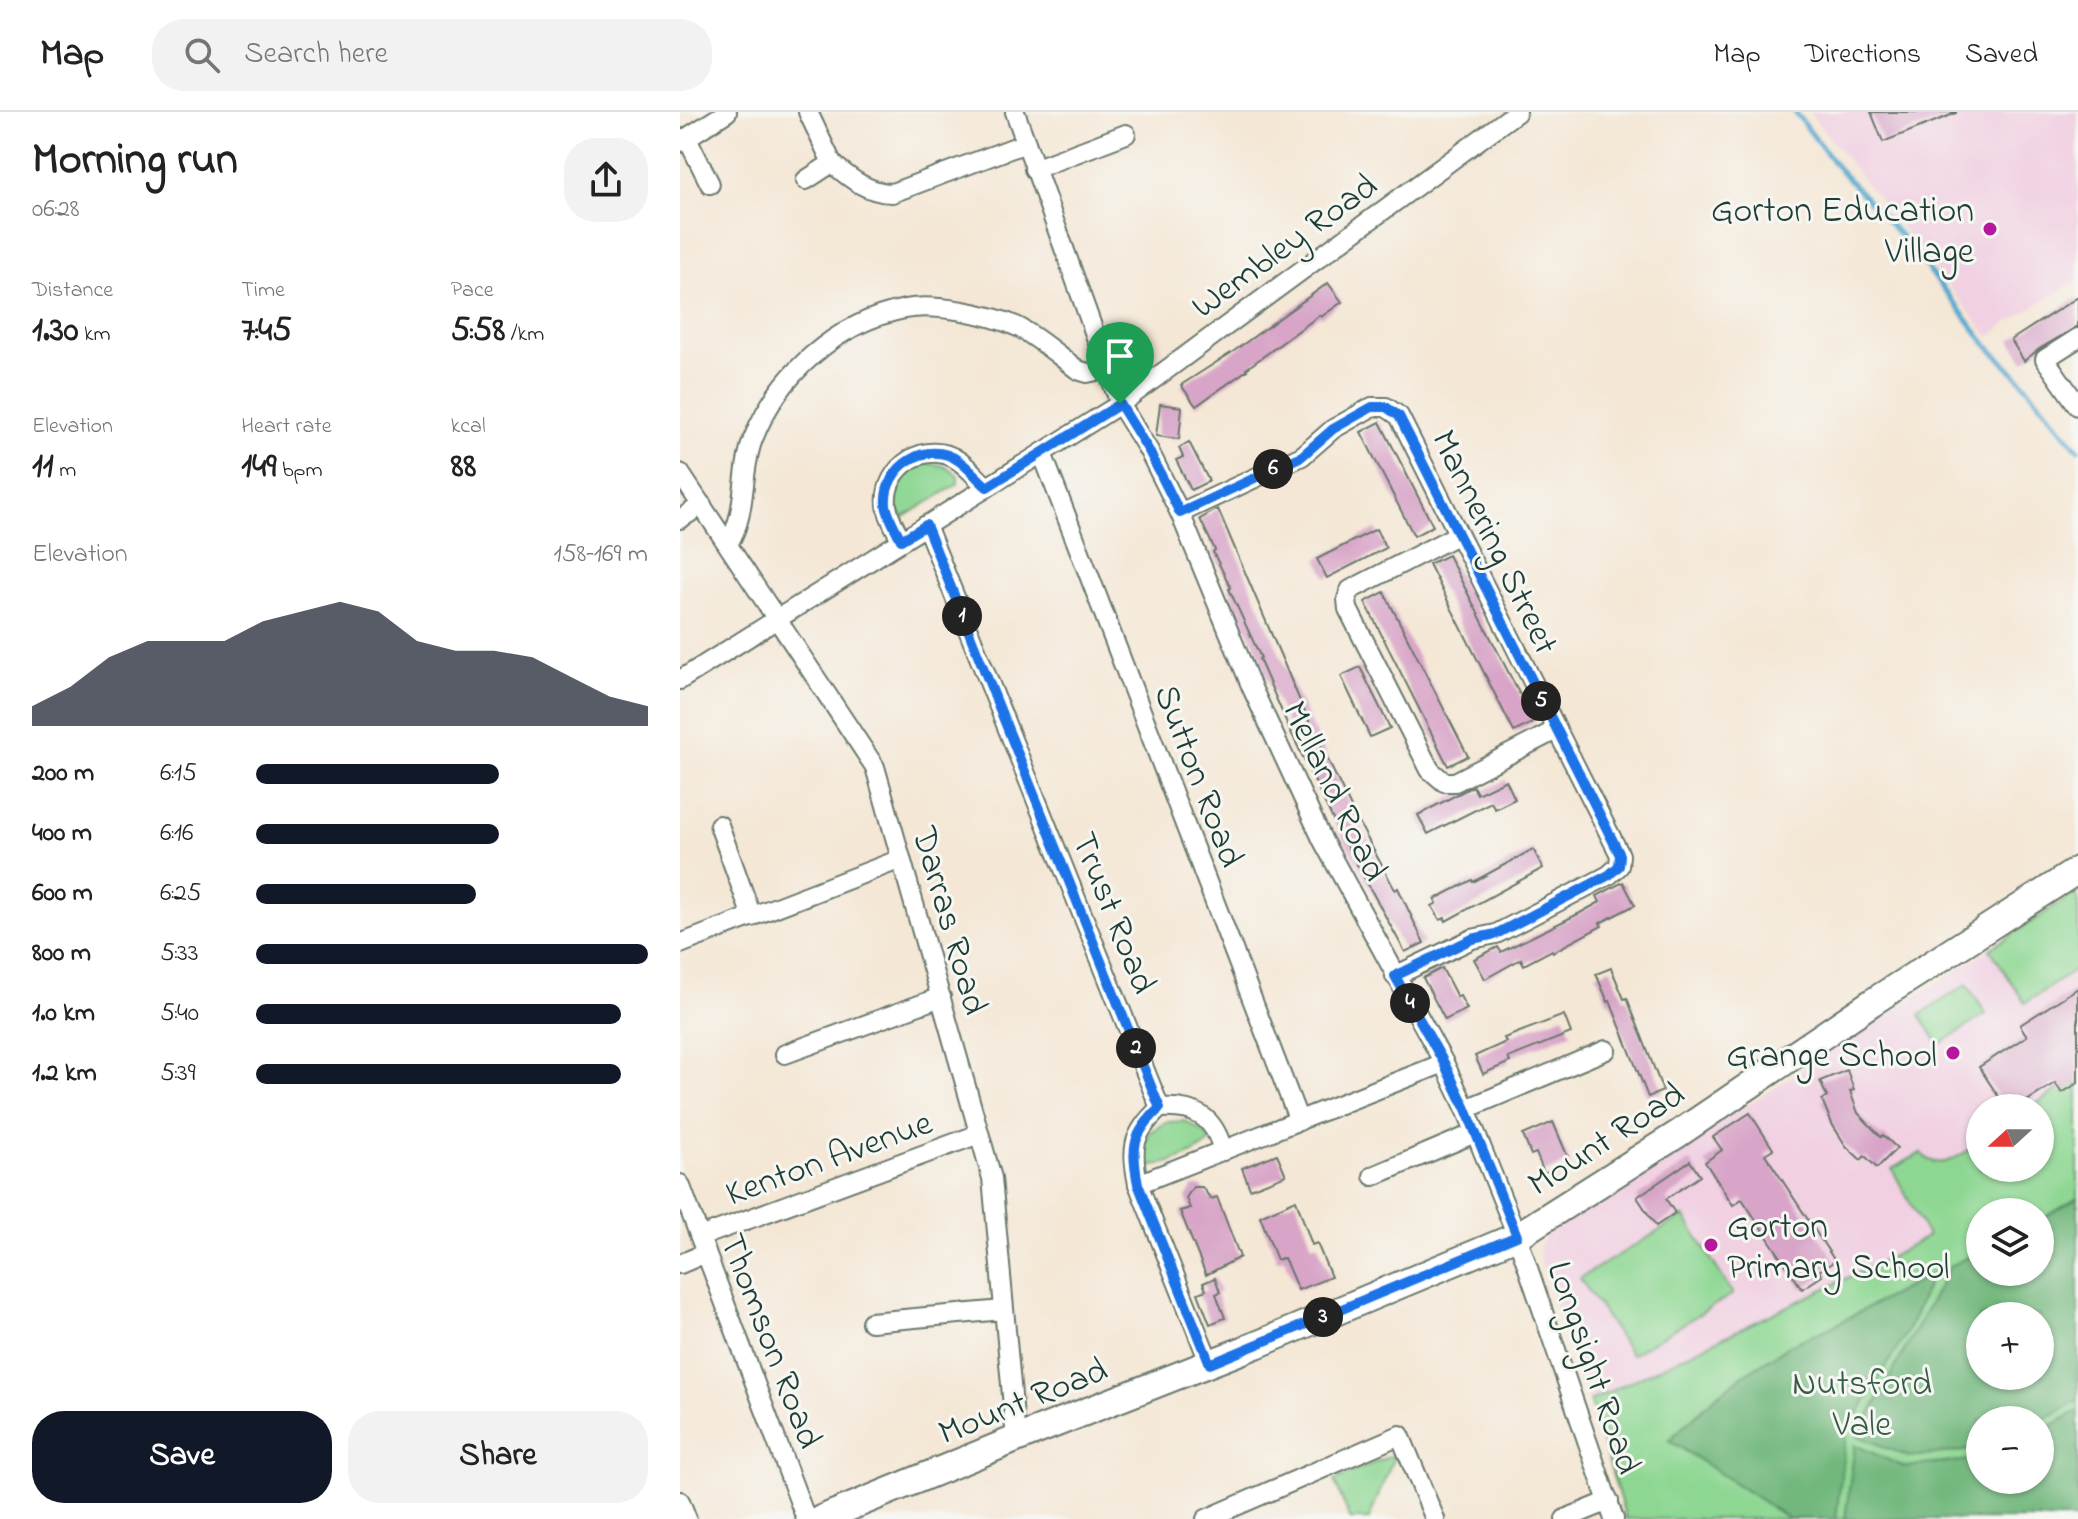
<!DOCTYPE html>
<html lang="en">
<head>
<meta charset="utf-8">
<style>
  :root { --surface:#fff; --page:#f2f2f2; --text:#222; --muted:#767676; --line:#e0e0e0; --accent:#111827 }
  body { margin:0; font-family:"Indie Flower",sans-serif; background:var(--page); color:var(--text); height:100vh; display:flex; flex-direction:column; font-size:30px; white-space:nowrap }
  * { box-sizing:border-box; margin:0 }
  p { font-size:26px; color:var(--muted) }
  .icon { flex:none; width:44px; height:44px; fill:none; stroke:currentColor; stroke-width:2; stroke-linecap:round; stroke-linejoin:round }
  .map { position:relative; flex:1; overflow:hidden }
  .panel { display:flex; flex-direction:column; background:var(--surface); width:680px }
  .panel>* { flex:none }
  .needle { width:52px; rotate:249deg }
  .fabs { position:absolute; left:1286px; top:982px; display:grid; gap:16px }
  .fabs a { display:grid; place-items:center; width:88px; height:88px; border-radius:50%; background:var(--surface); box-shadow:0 2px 6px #0004; font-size:40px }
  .pin { position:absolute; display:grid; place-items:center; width:68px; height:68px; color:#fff; margin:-82px -34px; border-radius:50% 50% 50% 0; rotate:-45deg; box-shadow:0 0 8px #0007 }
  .pin .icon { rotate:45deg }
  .km { position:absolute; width:40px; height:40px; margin:-20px; border-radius:50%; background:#222; color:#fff; font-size:22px; line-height:40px; text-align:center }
  .round { display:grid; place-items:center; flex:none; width:84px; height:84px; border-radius:32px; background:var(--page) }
  .headline { display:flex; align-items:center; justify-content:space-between; height:136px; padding:0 32px }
  h1 { font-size:44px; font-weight:700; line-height:60px }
  .metrics { display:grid; grid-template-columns:repeat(3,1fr); gap:12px; height:136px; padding:8px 32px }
  .metrics div { display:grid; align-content:center }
  .metrics b { font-size:34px; font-weight:700 }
  .metrics small { font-size:22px; font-weight:400 }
  .metrics p { font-size:22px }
  .chart { height:224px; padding:16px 32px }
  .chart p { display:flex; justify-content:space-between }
  .chart svg { width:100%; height:144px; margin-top:8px; fill:var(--accent); opacity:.7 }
  .button { display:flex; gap:16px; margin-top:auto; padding:16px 32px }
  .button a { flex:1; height:92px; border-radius:32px; background:var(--accent); color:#fff; font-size:32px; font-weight:700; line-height:92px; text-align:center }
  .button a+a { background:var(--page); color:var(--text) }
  ul { padding:0 32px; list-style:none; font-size:26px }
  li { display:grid; grid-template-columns:128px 96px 1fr; align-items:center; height:60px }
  li i { height:20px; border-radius:10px; background:var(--accent) }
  header { display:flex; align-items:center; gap:48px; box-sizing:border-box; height:112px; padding:0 40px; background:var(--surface); border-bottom:2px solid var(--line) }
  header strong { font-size:38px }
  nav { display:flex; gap:44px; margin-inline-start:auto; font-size:28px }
  .search { width:560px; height:72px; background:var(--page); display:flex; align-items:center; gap:20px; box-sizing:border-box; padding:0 28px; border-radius:32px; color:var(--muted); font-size:30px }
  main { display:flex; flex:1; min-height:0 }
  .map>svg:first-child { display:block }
  .built { fill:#f1d0e2; fill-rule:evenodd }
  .green { fill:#8ed793; stroke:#568a64; stroke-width:2; fill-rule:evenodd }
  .forest { fill:#72b87d; stroke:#487a58; stroke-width:2; fill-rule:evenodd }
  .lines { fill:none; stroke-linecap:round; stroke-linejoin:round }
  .stream { stroke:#53a8cf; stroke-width:5 }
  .building { fill:#d8a5c8 }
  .minor-casing { stroke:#6a786c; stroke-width:22 }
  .secondary-casing { stroke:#6a786c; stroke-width:30 }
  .minor { stroke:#fff; stroke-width:18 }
  .secondary { stroke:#fff; stroke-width:26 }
  .route-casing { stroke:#fff; stroke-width:16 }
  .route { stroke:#1a73e8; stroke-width:10 }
  .poi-dot { fill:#b5179e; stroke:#f6f6f2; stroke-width:3 }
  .labels { text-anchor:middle; stroke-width:6; stroke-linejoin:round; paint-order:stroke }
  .poi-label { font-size:36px; fill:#1f3d34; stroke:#f6f6f2; text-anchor:end }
  .street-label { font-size:36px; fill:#1f3d34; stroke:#f6f6f2 }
  .park-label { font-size:36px; fill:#355c47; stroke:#f6f6f2 }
</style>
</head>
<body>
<header>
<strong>Map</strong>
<div class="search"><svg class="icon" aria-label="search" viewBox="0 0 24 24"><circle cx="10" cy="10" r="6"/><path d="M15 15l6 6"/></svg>Search here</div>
<nav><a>Map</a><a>Directions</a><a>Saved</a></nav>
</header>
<main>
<section class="panel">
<div class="headline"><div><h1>Morning run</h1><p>06:28</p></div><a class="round"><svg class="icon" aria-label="share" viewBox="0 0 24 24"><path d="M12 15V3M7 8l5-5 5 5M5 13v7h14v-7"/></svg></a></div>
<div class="metrics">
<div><p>Distance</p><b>1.30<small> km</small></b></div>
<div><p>Time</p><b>7:45</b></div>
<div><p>Pace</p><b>5:58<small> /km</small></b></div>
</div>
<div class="metrics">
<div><p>Elevation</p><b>11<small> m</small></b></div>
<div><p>Heart rate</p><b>149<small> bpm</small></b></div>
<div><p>kcal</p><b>88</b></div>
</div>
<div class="chart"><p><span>Elevation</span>158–169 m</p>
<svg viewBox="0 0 160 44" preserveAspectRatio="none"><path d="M0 44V38L10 32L20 23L30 18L40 18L50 18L60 12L70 9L80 6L90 9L100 18L110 21L120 21L130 23L140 29L150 35L160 38V44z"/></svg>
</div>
<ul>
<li><b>200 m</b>6:15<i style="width:62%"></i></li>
<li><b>400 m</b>6:16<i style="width:62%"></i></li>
<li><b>600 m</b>6:25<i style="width:56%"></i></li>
<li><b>800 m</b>5:33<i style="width:100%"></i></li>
<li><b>1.0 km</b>5:40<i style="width:93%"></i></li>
<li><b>1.2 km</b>5:39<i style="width:93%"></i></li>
</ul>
<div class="button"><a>Save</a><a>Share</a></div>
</section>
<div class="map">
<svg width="1398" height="1407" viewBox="0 0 1398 1407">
  <rect width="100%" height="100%" fill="#f6f6f2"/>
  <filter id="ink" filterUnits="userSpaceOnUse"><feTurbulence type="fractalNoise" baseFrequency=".0125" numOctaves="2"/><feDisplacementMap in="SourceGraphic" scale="16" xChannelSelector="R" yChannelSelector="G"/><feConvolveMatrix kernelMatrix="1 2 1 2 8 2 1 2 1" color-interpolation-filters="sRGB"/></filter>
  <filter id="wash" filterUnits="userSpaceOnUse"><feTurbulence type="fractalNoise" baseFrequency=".006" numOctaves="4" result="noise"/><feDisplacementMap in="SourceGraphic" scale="32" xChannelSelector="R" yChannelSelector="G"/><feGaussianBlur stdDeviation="1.8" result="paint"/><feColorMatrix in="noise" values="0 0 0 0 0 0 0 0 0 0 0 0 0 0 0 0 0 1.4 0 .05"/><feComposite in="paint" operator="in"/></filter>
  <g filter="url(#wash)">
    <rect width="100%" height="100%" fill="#f4e7d5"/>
    <g class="built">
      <polygon points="1129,0 1398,0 1398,168 1322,214 1310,226"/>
      <path d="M1398 780V1040L1209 1146 910 1289 860 1147V1134L866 1123ZM1300 996H1360V1056H1300Z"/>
    </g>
    <g class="green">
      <path d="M243 351C258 352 269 353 278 364V372L224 405C210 395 213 370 225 359 230 355 238 353 243 351Z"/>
      <polygon points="1395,781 1398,786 1398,856 1345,891 1310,837"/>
      <polygon points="1287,872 1306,902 1259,933 1240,903"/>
      <path d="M1398 971V1407H946L910 1289 1209 1146 1248 1124 1212 1057 1241 1041C1260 1063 1281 1042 1300 1030V1056H1360V996H1350L1379 977ZM1300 1100H1360V1160H1300ZM1300 1204H1360V1264H1300ZM1300 1308H1360V1368H1300Z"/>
      <path d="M505 1009 524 1020 530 1030C513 1044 491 1051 469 1055 460 1044 464 1030 471 1019L487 1010Z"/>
      <polygon points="1004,1104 1053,1182 951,1243 900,1166"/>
      <polygon points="715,1342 689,1407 670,1407 654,1368"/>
    </g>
    <g class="forest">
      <path d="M1398 1086V1288L1360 1310 1300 1308V1337L1229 1345 1178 1324 1270 1154 1300 1139V1160H1360V1108ZM1300 1204H1360V1264H1300Z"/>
      <polygon points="1252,1162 1228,1218 1166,1322 1156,1407 1109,1407 989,1328 1035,1285 1062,1264 1112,1232 1151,1215"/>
      <polygon points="1398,1299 1398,1407 1165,1407 1175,1333 1224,1355 1300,1347 1300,1368 1360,1368 1360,1320"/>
    </g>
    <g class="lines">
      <polyline class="stream" points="1115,0 1157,55 1231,135 1306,232 1342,269 1398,337"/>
    </g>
    <g id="blocks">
      <g class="building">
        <polygon points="1191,0 1276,0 1276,1 1203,30"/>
        <polygon points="648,171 662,190 641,205 640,203 566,257 567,258 516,294 501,273 554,239"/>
        <polygon points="1398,185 1398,214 1359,237 1344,249 1331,228"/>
        <polygon points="480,292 502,295 499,327 476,324"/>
        <polygon points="700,310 753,414 734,424 681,320"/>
        <polygon points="509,330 529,369 511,378 496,348 503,345 499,336"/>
        <polygon points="538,397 623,596 671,696 715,778 718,776 744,831 725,840 657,716 609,616 579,547 581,546 549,477 551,476 533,440 535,438 520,407"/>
        <polygon points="696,417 706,436 647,466 637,447"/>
        <polygon points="768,443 854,610 834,620 749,452"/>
        <polygon points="704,480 788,644 768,654 685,490"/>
        <polygon points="680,555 710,616 690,625 661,564"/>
        <polygon points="826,668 835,687 815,697 811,690 748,722 738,703 793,674 797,682"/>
        <polygon points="853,737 863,756 766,809 765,806 760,808 752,794 757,791 755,787 792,768 793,770"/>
        <polygon points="943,770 955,793 920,811 922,814 873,840 872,838 844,853 841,847 805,867 794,847 818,835 821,840 900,801 920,790 917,784"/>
        <polygon points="762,856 777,885 780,884 787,897 765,908 743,866"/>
        <polygon points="931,856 944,887 947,886 983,979 968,985 930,889 928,890 916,862"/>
        <polygon points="1398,876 1398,971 1382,981 1375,971 1336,996 1326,996 1299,955 1347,924 1340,913"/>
        <polygon points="884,903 891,921 828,946 830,950 803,962 795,944 826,930 824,926"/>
        <polygon points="1167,958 1174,978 1170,979 1178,1001 1201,1025 1203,1023 1217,1036 1197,1056 1185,1044 1181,1048 1166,1034 1152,1012 1142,988 1147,985 1140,969"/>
        <polygon points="1070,1001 1093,1037 1085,1042 1155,1149 1139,1159 1142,1164 1122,1177 1062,1087 1053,1093 1025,1050 1042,1038 1033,1025"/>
        <polygon points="873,1010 890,1050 864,1061 856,1041 851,1043 843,1023"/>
        <polygon points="597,1042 606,1063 570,1077 562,1056"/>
        <polygon points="1010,1049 1020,1064 986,1087 995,1101 976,1114 957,1085"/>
        <polygon points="513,1075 522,1075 531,1087 537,1085 560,1145 526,1163 500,1099 510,1096 506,1086"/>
        <polygon points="616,1088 632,1133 637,1131 651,1165 618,1178 604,1146 597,1148 580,1104"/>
        <polygon points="535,1166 540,1180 536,1182 545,1206 530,1212 518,1181 526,1178 523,1171"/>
      </g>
    </g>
  </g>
  <g filter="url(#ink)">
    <use href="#blocks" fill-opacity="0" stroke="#6a786c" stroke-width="2"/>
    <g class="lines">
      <defs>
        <g id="minor">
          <polyline points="335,0 440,292 469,339 500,401 572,576 643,729 764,951 786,997 837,1124 934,1407"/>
          <polyline points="7,26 30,72"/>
          <polyline points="0,30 47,0"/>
          <path d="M152 51C169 66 188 81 212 81L346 31"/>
          <polyline points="354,57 446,22"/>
          <polyline points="126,68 152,51 128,0"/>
          <polyline points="1398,226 1365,247 1398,294"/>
          <polyline points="362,341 619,1009"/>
          <polyline points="0,361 195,655 312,1066 336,1327"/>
          <polyline points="500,401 622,344 653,317 692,295 706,295 719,304 940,743 939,754 929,763 816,822 792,827 715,864"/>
          <polyline points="0,407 22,393"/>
          <path d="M246 413 480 996C452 1022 451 1036 458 1072L530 1252"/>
          <polyline points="777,423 670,478 667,487 668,497 750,658 764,670 775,670 876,618"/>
          <path d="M221 428C216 417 208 405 207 393 203 355 247 326 279 349 289 356 298 367 307 375"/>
          <path d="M48 432C68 401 60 361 73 327 98 263 157 210 225 197 255 191 310 202 338 215 359 226 379 244 398 258L407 261 426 257"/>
          <polyline points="0,568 440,292 837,0"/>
          <polyline points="39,713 72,805"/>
          <polyline points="0,832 221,747"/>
          <polyline points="105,942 261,885"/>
          <path d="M480 996C515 994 534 1004 543 1039"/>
          <polyline points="786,997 926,938"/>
          <polyline points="693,1064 795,1021"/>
          <polyline points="0,1072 126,1407"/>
          <polyline points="458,1072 764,951"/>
          <polyline points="20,1125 299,1022"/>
          <polyline points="0,1152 26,1141"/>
          <polyline points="191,1210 323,1198"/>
          <polyline points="0,1389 7,1407"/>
          <polyline points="526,1407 720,1323 755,1407"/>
          <polyline points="885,1407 929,1389"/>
        </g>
        <polyline id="secondary" points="141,1407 336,1327 576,1233 837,1124 998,1022 1191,891 1398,758"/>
      </defs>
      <use href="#minor" class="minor-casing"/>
      <use href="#secondary" class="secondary-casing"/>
      <use href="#minor" class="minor"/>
      <use href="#secondary" class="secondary"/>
    </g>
  </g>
  <g class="lines" filter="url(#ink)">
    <defs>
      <path id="route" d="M440 292 469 339 500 401 622 344 653 317 692 295H706L719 304 940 743 939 754 929 763 816 822 792 827 715 864 764 951 786 997 837 1124 530 1252 458 1072C451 1036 452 1022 480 996L477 989 246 413 221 428C216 417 208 405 206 393 203 355 247 326 279 349 289 356 298 367 307 375Z"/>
    </defs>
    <use href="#route" class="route-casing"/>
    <use href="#route" class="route"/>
  </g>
  <g class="poi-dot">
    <circle cx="1310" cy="117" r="8"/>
    <circle cx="1273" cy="941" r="8"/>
    <circle cx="1031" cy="1133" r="8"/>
  </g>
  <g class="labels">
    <g class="poi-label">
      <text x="1294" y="109">Gorton Education<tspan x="1294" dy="41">Village</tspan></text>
      <text x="1257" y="954">Grange School</text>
      <text x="1047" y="1125" text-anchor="start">Gorton<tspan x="1047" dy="41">Primary School</tspan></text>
    </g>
    <g class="street-label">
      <text transform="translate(603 132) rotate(-36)" y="13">Wembley Road</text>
      <text transform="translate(817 429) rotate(64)" y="13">Mannering Street</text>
      <text transform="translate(521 663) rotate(69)" y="13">Sutton Road</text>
      <text transform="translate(657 678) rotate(64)" y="13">Melland Road</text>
      <text transform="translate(436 800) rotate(68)" y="13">Trust Road</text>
      <text transform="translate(272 808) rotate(74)" y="13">Darras Road</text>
      <text transform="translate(925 1025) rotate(-33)" y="13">Mount Road</text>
      <text transform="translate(148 1044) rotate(-20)" y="13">Kenton Avenue</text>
      <text transform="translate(93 1228) rotate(69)" y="13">Thomson Road</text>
      <text transform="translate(916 1255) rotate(71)" y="13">Longsight Road</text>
      <text transform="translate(342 1287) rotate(-22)" y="13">Mount Road</text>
    </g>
    <g class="park-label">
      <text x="1182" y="1282">Nutsford<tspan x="1182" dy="41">Vale</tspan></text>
    </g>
  </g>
</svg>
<div class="fabs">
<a><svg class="needle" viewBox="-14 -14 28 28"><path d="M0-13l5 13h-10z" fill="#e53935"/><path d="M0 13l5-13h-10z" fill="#767676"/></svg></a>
<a><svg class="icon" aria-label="layers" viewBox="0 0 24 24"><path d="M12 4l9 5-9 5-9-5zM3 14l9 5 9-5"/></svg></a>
<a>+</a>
<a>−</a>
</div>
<div class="pin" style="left:440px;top:292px;background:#1e9e55"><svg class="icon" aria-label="arrive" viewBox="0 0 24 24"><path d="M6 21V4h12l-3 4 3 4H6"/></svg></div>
<b class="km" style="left:282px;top:504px">1</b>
<b class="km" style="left:456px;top:936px">2</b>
<b class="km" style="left:643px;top:1205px">3</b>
<b class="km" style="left:730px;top:891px">4</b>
<b class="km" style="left:861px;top:589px">5</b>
<b class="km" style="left:593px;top:357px">6</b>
</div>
</main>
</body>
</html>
